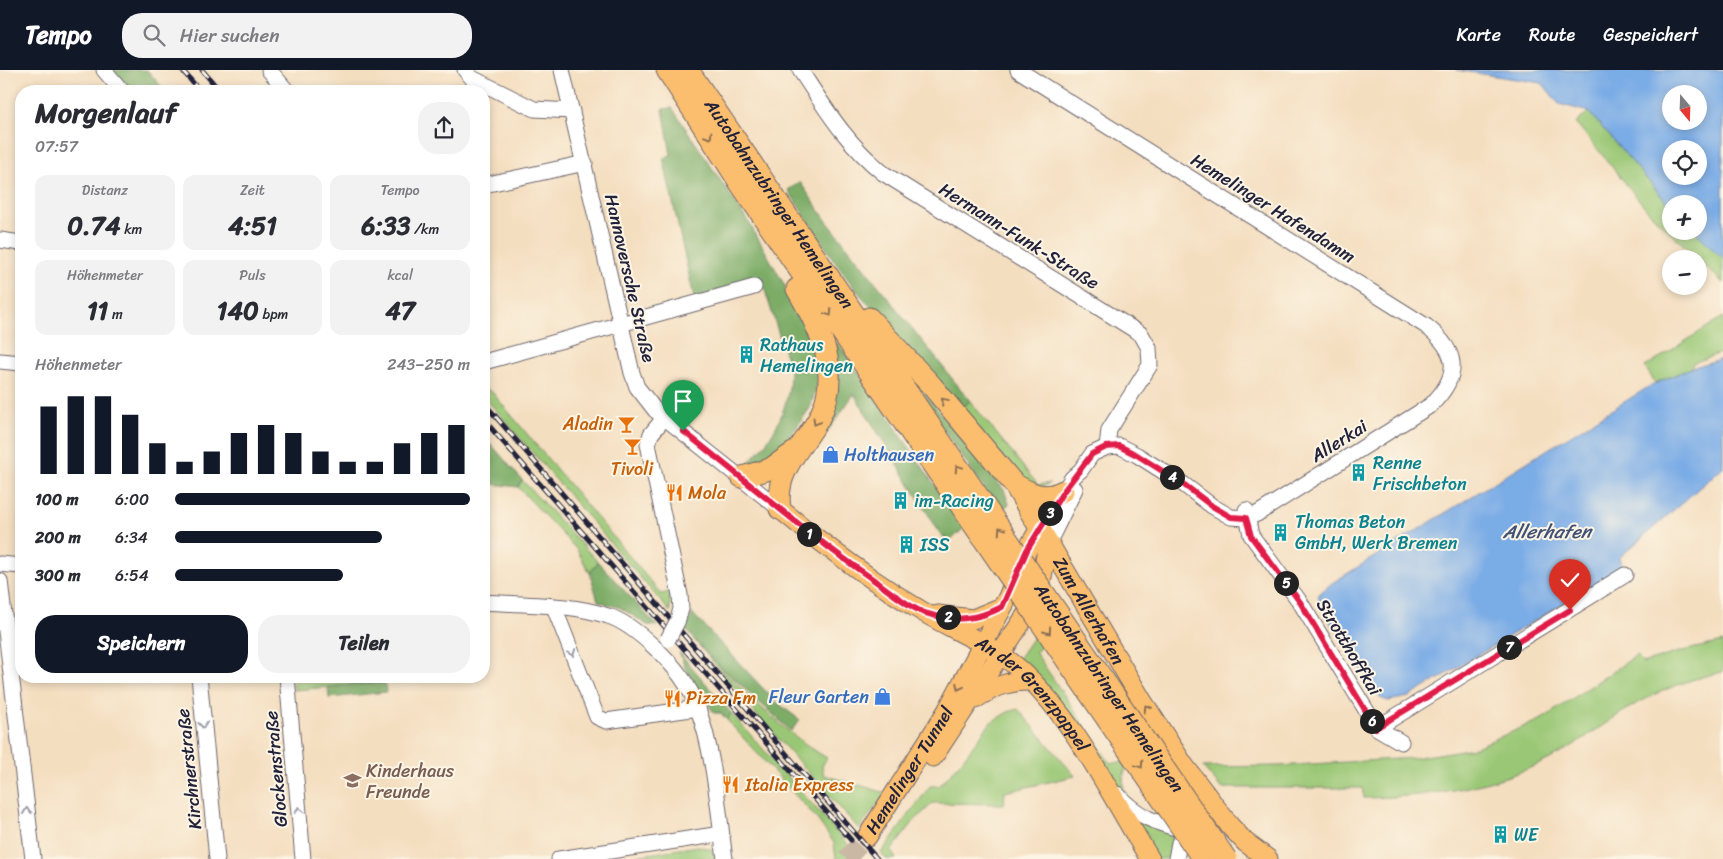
<!DOCTYPE html>
<html lang="de">
<head>
<meta charset="utf-8">
<style>
  :root { --surface:#fff; --page:#f2f2f3; --text:#2b2b33; --muted:#7c7c81; --accent:#111827 }
  body { margin:0; font-family:Sriracha,sans-serif; background:var(--page); color:var(--text); height:100vh; display:flex; flex-direction:column; font-size:19px; white-space:nowrap }
  * { box-sizing:border-box; margin:0 }
  p { font-size:16px; color:var(--muted) }
  .icon { flex:none; width:28px; height:28px; fill:none; stroke:currentColor; stroke-width:2; stroke-linecap:round; stroke-linejoin:round }
  .map { position:relative; flex:1; overflow:hidden }
  .sheet { position:absolute; left:15px; top:15px; width:475px; height:598px; display:flex; flex-direction:column; background:var(--surface); border-radius:20px; box-shadow:0 2px 8px #0003 }
  .sheet>* { flex:none }
  .needle { width:32px; rotate:161deg }
  .buttons { position:absolute; left:1662px; top:15px; display:grid; gap:10px }
  .buttons a { display:grid; place-items:center; width:45px; height:45px; border-radius:50%; background:var(--surface); box-shadow:0 2px 8px #0003; font-size:25px }
  .pin { position:absolute; display:grid; place-items:center; width:42px; height:42px; color:#fff; margin:-51px -21px; border-radius:50% 50% 50% 0; rotate:-45deg; box-shadow:0 0 5px #0007 }
  .pin .icon { rotate:45deg }
  .km { position:absolute; width:25px; height:25px; margin:-12px; border-radius:50%; background:#222; color:#fff; font-size:14px; line-height:25px; text-align:center }
  .round { display:grid; place-items:center; flex:none; width:52px; height:52px; border-radius:20px; background:var(--page) }
  .head { display:flex; align-items:center; justify-content:space-between; height:85px; padding:0 20px }
  h1 { font-size:28px; font-weight:800; line-height:38px }
  .stats { display:grid; grid-template-columns:repeat(3,1fr); gap:8px; height:85px; padding:5px 20px }
  .stats div { display:grid; align-content:center; border-radius:12px; background:var(--page); text-align:center }
  .stats b { font-size:25px; font-weight:800 }
  .stats small { font-size:14px; font-weight:400 }
  .stats p { font-size:14px }
  .chart { height:140px; padding:10px 20px }
  .chart p { display:flex; justify-content:space-between }
  .chart svg { width:100%; height:90px; margin-top:5px; stroke:var(--accent); stroke-width:6 }
  .primary-button { display:flex; gap:10px; margin-top:auto; padding:10px 20px }
  .primary-button a { flex:1; height:58px; border-radius:20px; background:var(--accent); color:#fff; font-size:20px; font-weight:800; line-height:58px; text-align:center }
  .primary-button a+a { background:var(--page); color:var(--text) }
  ul { padding:0 20px; list-style:none; font-size:16px }
  li { display:grid; grid-template-columns:80px 60px 1fr; align-items:center; height:38px }
  li i { height:12px; border-radius:6px; background:var(--accent) }
  header { display:flex; align-items:center; gap:30px; box-sizing:border-box; height:70px; padding:0 25px; background:var(--accent); color:#fff }
  header strong { font-size:24px }
  nav { display:flex; gap:28px; margin-inline-start:auto; font-size:18px }
  .search { width:350px; height:45px; background:var(--page); display:flex; align-items:center; gap:12px; box-sizing:border-box; padding:0 18px; border-radius:20px; color:var(--muted); font-size:19px }
  .map>svg:first-child { display:block }
  .green { fill:#9ac774; stroke:#5e7458 }
  .forest { fill:#7bac66; stroke:#4e6750 }
  .water { fill:#7aace6; stroke:#4e6790; fill-rule:evenodd }
  .lines { fill:none; stroke-linecap:round; stroke-linejoin:round }
  .major-tunnel { stroke:#cab8a5; stroke-width:19; stroke-dasharray:19 9; stroke-linecap:butt }
  .minor-casing { stroke:#6c646a; stroke-width:17 }
  .major-casing { stroke:#6c646a; stroke-width:21 }
  .highway-casing { stroke:#6c646a; stroke-width:23 }
  .minor { stroke:#fff; stroke-width:15 }
  .major { stroke:#fbbe6e; stroke-width:19 }
  .highway { stroke:#fbbe6e; stroke-width:21 }
  .rail-casing { stroke:#22223b; stroke-width:5 }
  .rail { stroke:#fcf5e5; stroke-width:3; stroke-dasharray:9; stroke-linecap:butt }
  .minor-bridge-casing { stroke:#6c646a; stroke-width:17; stroke-linecap:butt }
  .highway-bridge-casing { stroke:#6c646a; stroke-width:23; stroke-linecap:butt }
  .minor-bridge { stroke:#fff; stroke-width:15 }
  .highway-bridge { stroke:#fbbe6e; stroke-width:21 }
  .oneway { stroke:#8e7054 }
  .oneway2 { stroke:#9c9ca7 }
  .route-casing { stroke:#fff; stroke-width:10 }
  .route { stroke:#e11d48; stroke-width:6 }
  .labels { text-anchor:middle; stroke-width:4; stroke-linejoin:round; paint-order:stroke }
  .street-label { font-size:18px; fill:#22223b; stroke:#fcf5e5 }
  .culture-label { font-size:18px; fill:#0d838f; stroke:#fcf5e5; text-anchor:start }
  .food-label { font-size:18px; fill:#c56008; stroke:#fcf5e5; text-anchor:start }
  .shop-label { font-size:18px; fill:#366cbe; stroke:#fcf5e5; text-anchor:start }
  .education-label { font-size:18px; fill:#785e54; stroke:#fcf5e5; text-anchor:start }
  .water-label { font-size:19px; font-style:italic; fill:#415277; stroke:#fcf5e5 }
</style>
</head>
<body>
<header>
<strong>Tempo</strong>
<div class="search"><svg class="icon" aria-label="search" viewBox="0 0 24 24"><circle cx="10" cy="10" r="6"/><path d="M15 15l6 6"/></svg>Hier suchen</div>
<nav><a>Karte</a><a>Route</a><a>Gespeichert</a></nav>
</header>
<div class="map">
<svg width="1723" height="789" viewBox="0 0 1723 789">
  <rect width="100%" height="100%" fill="#fcf5e5"/>
  <filter id="ink" filterUnits="userSpaceOnUse"><feTurbulence type="fractalNoise" baseFrequency=".02" numOctaves="2"/><feDisplacementMap in="SourceGraphic" scale="10" xChannelSelector="R" yChannelSelector="G"/><feConvolveMatrix kernelMatrix="1 2 1 2 8 2 1 2 1" color-interpolation-filters="sRGB"/></filter>
  <filter id="wash" filterUnits="userSpaceOnUse"><feTurbulence type="fractalNoise" baseFrequency=".0096" numOctaves="4" result="noise"/><feDisplacementMap in="SourceGraphic" scale="20" xChannelSelector="R" yChannelSelector="G"/><feGaussianBlur stdDeviation="1.12" result="paint"/><feColorMatrix in="noise" values="0 0 0 0 0 0 0 0 0 0 0 0 0 0 0 0 0 1.4 0 .05"/><feComposite in="paint" operator="in"/></filter>
  <g filter="url(#wash)">
    <rect width="100%" height="100%" fill="#f4dec0"/>
    <g class="green">
      <polygon points="1589,42 1671,137 1671,161 1695,161 1723,189 1723,213 1649,142 1576,53"/>
      <polygon points="1723,247 1723,282 1693,293 1691,298 1655,313 1645,297"/>
      <polygon points="484,318 492,322 661,524 670,522 670,542 487,330 484,326"/>
      <polygon points="970,331 1038,415 1050,413 1041,418 1022,409 961,339"/>
      <polygon points="522,410 598,492 590,503 577,480 518,417"/>
      <path d="M686 560C722 601 780 661 827 688L822 696 824 705 886 723 859 759 763 652Z"/>
      <path d="M1036 563 1043 576 1035 582 1110 693 1124 692 1126 699C1120 711 1124 722 1131 733L1018 589Z"/>
      <path d="M1723 572V602C1691 608 1659 621 1631 637 1603 654 1577 675 1548 690 1490 718 1427 727 1364 728L1362 718H1221L1203 697 1278 696 1414 688 1474 678 1542 649 1637 585 1643 593 1682 581Z"/>
      <polygon points="293,606 384,606 385,612 294,620"/>
      <polygon points="1018,639 1075,706 1005,722 1004,734 933,733 915,750 891,781 896,789 886,789 881,783 930,716 939,716 961,692 991,652 1008,642"/>
      <polygon points="731,643 861,789 836,789 834,773 817,749 727,650"/>
      <polygon points="1125,741 1173,762 1178,769 1172,789 1155,789"/>
      <polygon points="698,776 711,779 716,789 618,789"/>
    </g>
    <g class="forest">
      <polygon points="106,0 147,0 165,21 125,21"/>
      <path d="M672 38 751 156 810 260 817 282V315L810 338 772 392 755 398 748 392C774 371 791 333 790 299L761 208 694 228 663 88 671 85 663 39Z"/>
      <polygon points="800,112 826,150 970,331 961,339 856,220 835,192 788,120"/>
      <path d="M838 273 964 458 950 471 941 465 854 324 823 368C837 337 843 309 834 276Z"/>
      <polygon points="891,283 1004,420 1009,434 1000,442"/>
      <polygon points="484,366 522,410 518,417 484,413"/>
      <polygon points="598,492 657,556 647,555 621,538 598,531 590,503"/>
      <polygon points="692,543 775,631 800,650 791,661 708,585 686,560"/>
      <polygon points="679,582 731,643 727,650 720,643 714,643 685,598"/>
      <polygon points="385,612 386,622 329,628 328,617"/>
    </g>
    <g class="water">
      <path d="M1456 0H1723V189L1695 161H1699V134H1671V137L1589 42 1559 34 1542 13ZM1671 24H1699V51H1671ZM1671 79H1699V106H1671Z"/>
      <polygon points="1723,288 1723,397 1619,488 1623,497 1409,627 1388,631 1380,628 1318,533 1319,524 1332,513 1650,316 1691,298"/>
    </g>
  </g>
  <g filter="url(#ink)">
    <g class="lines">
      <polyline class="major-tunnel" points="846,789 867,767"/>
      <defs>
        <g id="minor">
          <polyline points="104,0 122,21"/>
          <polyline points="269,0 287,21"/>
          <polyline points="465,0 472,8 534,39 572,41"/>
          <polyline points="562,0 632,303 637,317 655,340 780,439"/>
          <path d="M800 0C826 39 845 72 883 103L1141 264 1149 278 1150 295 1109 360 1107 377"/>
          <path d="M1018 0 1426 256C1459 282 1461 305 1431 335L1257 444 1246 448 1231 447 1212 436 1183 414 1137 385 1119 376 1107 377 1092 384 1081 400 1072 408 1040 458"/>
          <polyline points="484,115 585,93"/>
          <polyline points="0,170 21,173"/>
          <polyline points="0,291 21,293"/>
          <polyline points="484,292 754,217"/>
          <polyline points="665,347 651,364 648,374 680,525 681,539 677,552"/>
          <polyline points="1246,440 1251,465 1300,532 1377,658 1401,672"/>
          <polyline points="1048,474 1075,419"/>
          <polyline points="0,494 21,496"/>
          <polyline points="0,511 33,789"/>
          <path d="M484 532C524 535 570 533 608 546 624 551 640 564 652 575 671 592 690 615 698 639 715 686 718 740 725 789"/>
          <polyline points="554,537 597,647 606,651 698,638"/>
          <polyline points="199,606 217,789"/>
          <polyline points="287,606 303,789"/>
          <polyline points="1377,658 1625,505"/>
          <path d="M1117 724C1137 747 1158 754 1187 761"/>
          <polyline points="559,789 721,764"/>
          <polyline points="1176,789 1179,773 1191,755"/>
        </g>
        <g id="major">
          <path id="s1" d="M780 439C826 477 874 513 925 543 959 563 997 577 1025 604 1079 656 1111 727 1150 789"/>
          <path id="s2" d="M1040 458 1143 632 1183 694 1230 756 1245 772 1268 789"/>
          <polyline points="938,545 973,549 1002,537"/>
          <path d="M975 629C993 617 1010 610 1032 611"/>
          <polyline points="933,687 1034,533 1041,512 1048,474"/>
          <path id="s3" d="M867 767 947 641 1008 527 1027 480 1040 458"/>
        </g>
        <g id="highway">
          <polyline points="667,0 742,116 970,449"/>
          <path id="s4" d="M688 0 986 438"/>
          <polyline points="869,248 932,316 1014,414 1040,458"/>
          <polyline points="742,407 770,399 793,383"/>
          <path d="M1014 414C1032 424 1044 431 1063 421"/>
          <path d="M780 439C774 399 802 380 819 348 843 303 820 259 797 219"/>
        </g>
      </defs>
      <use href="#minor" class="minor-casing"/>
      <use href="#major" class="major-casing"/>
      <use href="#highway" class="highway-casing"/>
      <use href="#minor" class="minor"/>
      <use href="#major" class="major"/>
      <use href="#highway" class="highway"/>
      <defs>
        <g id="rail">
          <polyline points="182,0 200,21"/>
          <polyline points="202,0 220,21"/>
          <polyline points="484,333 877,789"/>
          <polyline points="484,350 851,770"/>
        </g>
      </defs>
      <use href="#rail" class="rail-casing"/>
      <use href="#rail" class="rail"/>
      <defs>
        <polyline id="minor-bridge" points="668,569 677,552"/>
        <g id="highway-bridge">
          <path id="s5" d="M986 438 1226 789"/>
          <polyline points="970,449 1203,789"/>
        </g>
      </defs>
      <use href="#minor-bridge" class="minor-bridge-casing"/>
      <use href="#highway-bridge" class="highway-bridge-casing"/>
      <use href="#minor-bridge" class="minor-bridge"/>
      <use href="#highway-bridge" class="highway-bridge"/>
    </g>
    <defs><path id="oneway-chevron" d="M-2-3.5L2.5 0L-2 3.5" fill="none" stroke-width="1.6" stroke-linecap="round" stroke-linejoin="round" transform="scale(1.25)"/></defs>
    <g class="oneway">
      <use href="#oneway-chevron" transform="translate(709 66) rotate(57)"/>
      <use href="#oneway-chevron" transform="translate(829 243) rotate(56)"/>
      <use href="#oneway-chevron" transform="translate(944 331) rotate(-130)"/>
      <use href="#oneway-chevron" transform="translate(816 352) rotate(121)"/>
      <use href="#oneway-chevron" transform="translate(958 398) rotate(-124)"/>
      <use href="#oneway-chevron" transform="translate(1001 460) rotate(-124)"/>
      <use href="#oneway-chevron" transform="translate(1048 561) rotate(55)"/>
      <use href="#oneway-chevron" transform="translate(959 617) rotate(118)"/>
      <use href="#oneway-chevron" transform="translate(1147 638) rotate(-123)"/>
      <use href="#oneway-chevron" transform="translate(1140 695) rotate(56)"/>
    </g>
    <g class="oneway2">
      <use href="#oneway-chevron" transform="translate(572 583) rotate(69)"/>
      <use href="#oneway-chevron" transform="translate(203 655) rotate(84)"/>
      <use href="#oneway-chevron" transform="translate(299 740) rotate(-95)"/>
      <use href="#oneway-chevron" transform="translate(27 741) rotate(-97)"/>
    </g>
  </g>
  <g class="lines" filter="url(#ink)">
    <defs>
      <path id="route" d="M683 361C747 411 807 464 874 510 888 520 910 538 925 543 953 552 977 550 1002 537L1027 480 1063 422 1092 384 1106 377 1119 376 1137 385 1183 414 1212 436 1231 447 1246 448 1251 466 1300 532 1376 658 1570 540"/>
    </defs>
    <use href="#route" class="route-casing"/>
    <use href="#route" class="route"/>
  </g>
  <defs>
    <symbol id="building-bare" viewBox="-9 -9 18 18"><path d="M-4-6H4V6H1V3H-1V6H-4ZM-2.5-4.3h1.7v1.8h-1.7ZM.8-4.3h1.7v1.8H.8ZM-2.5-1h1.7V.8h-1.7ZM.8-1h1.7V.8H.8Z" fill="#0f9aa8" stroke="#fcf5e5" stroke-width="2.5" paint-order="stroke"/></symbol>
    <symbol id="bar-bare" viewBox="-9 -9 18 18"><path d="M-6-5H6L.8 .8V4.5H3.5V6h-7V4.5H-.8V.8Z" fill="#e8710a" stroke="#fcf5e5" stroke-width="2.5" paint-order="stroke"/></symbol>
    <symbol id="shop-bare" viewBox="-9 -9 18 18"><path d="M-5-2.5h2.3a2.7 3.5 0 0 1 5.4 0H5L5.5 6h-11ZM-1.5-2.5h3a1.5 2.3 0 0 0-3 0Z" fill="#3f7fe0" stroke="#fcf5e5" stroke-width="2.5" paint-order="stroke"/></symbol>
    <symbol id="restaurant-bare" viewBox="-9 -9 18 18"><path d="M-5-6h1v4h1v-4h1v4h1v-4h1v5L-1.5 .5V6h-2V.5L-5-1ZM5-6V6H3V1.5H1.5Q1.5-4 5-6Z" fill="#e8710a" stroke="#fcf5e5" stroke-width="2.5" paint-order="stroke"/></symbol>
    <symbol id="school-bare" viewBox="-9 -9 18 18"><path d="M0-5L7-2L0 1L-7-2ZM-4 1L0 2.5L4 1V4Q0 6-4 4Z" fill="#8d6e63" stroke="#fcf5e5" stroke-width="2.5" paint-order="stroke"/></symbol>
  </defs>
  <g fill-rule="evenodd">
    <use href="#building-bare" x="734" y="272" width="25" height="25"/>
    <use href="#bar-bare" x="614" y="342" width="25" height="25"/>
    <use href="#bar-bare" x="620" y="364" width="25" height="25"/>
    <use href="#shop-bare" x="818" y="372" width="25" height="25"/>
    <use href="#building-bare" x="1346" y="390" width="25" height="25"/>
    <use href="#restaurant-bare" x="662" y="410" width="25" height="25"/>
    <use href="#building-bare" x="888" y="418" width="25" height="25"/>
    <use href="#building-bare" x="1268" y="450" width="25" height="25"/>
    <use href="#building-bare" x="894" y="462" width="25" height="25"/>
    <use href="#shop-bare" x="870" y="614" width="25" height="25"/>
    <use href="#restaurant-bare" x="660" y="616" width="25" height="25"/>
    <use href="#school-bare" x="340" y="698" width="25" height="25"/>
    <use href="#restaurant-bare" x="718" y="702" width="25" height="25"/>
    <use href="#building-bare" x="1488" y="752" width="25" height="25"/>
  </g>
  <g class="labels">
    <g class="street-label">
      <text dy="6" stroke="none"><textPath href="#s4" startOffset="162">Autobahnzubringer Hemelingen</textPath></text>
      <text transform="translate(1273 138) rotate(32)" y="6">Hemelinger Hafendamm</text>
      <text transform="translate(1019 166) rotate(32)" y="6">Hermann-Funk-Straße</text>
      <text transform="translate(630 208) rotate(77)" y="6">Hannoversche Straße</text>
      <text transform="translate(1339 371) rotate(-32)" y="6">Allerkai</text>
      <text dy="6" stroke="none"><textPath href="#s2" startOffset="96">Zum Allerhafen</textPath></text>
      <text transform="translate(1349 577) rotate(59)" y="6">Strotthoffkai</text>
      <text dy="6" stroke="none"><textPath href="#s5" startOffset="218">Autobahnzubringer Hemelingen</textPath></text>
      <text dy="6" stroke="none"><textPath href="#s1" startOffset="315">An der Grenzpappel</textPath></text>
      <text dy="6" stroke="none"><textPath href="#s3" startOffset="79">Hemelinger Tunnel</textPath></text>
      <text transform="translate(189 699) rotate(-96)" y="6">Kirchnerstraße</text>
      <text transform="translate(276 699) rotate(-95)" y="6">Glockenstraße</text>
    </g>
    <g class="culture-label">
      <text x="760" y="281">Rathaus<tspan x="760" dy="21">Hemelingen</tspan></text>
      <text x="1373" y="399">Renne<tspan x="1373" dy="21">Frischbeton</tspan></text>
      <text x="914" y="437">im-Racing</text>
      <text x="1295" y="458">Thomas Beton<tspan x="1295" dy="21">GmbH, Werk Bremen</tspan></text>
      <text x="920" y="481">ISS</text>
      <text x="1514" y="771">WE</text>
    </g>
    <g class="food-label">
      <text x="613" y="360" text-anchor="end">Aladin</text>
      <text x="632" y="405" text-anchor="middle">Tivoli</text>
      <text x="688" y="429">Mola</text>
      <text x="686" y="634">Pizza Fm</text>
      <text x="745" y="721">Italia Express</text>
    </g>
    <g class="shop-label">
      <text x="844" y="391">Holthausen</text>
      <text x="869" y="633" text-anchor="end">Fleur Garten</text>
    </g>
    <g class="education-label">
      <text x="366" y="707">Kinderhaus<tspan x="366" dy="21">Freunde</tspan></text>
    </g>
    <g class="water-label">
      <text x="1547" y="468">Allerhafen</text>
    </g>
  </g>
</svg>
<div class="buttons">
<a><svg class="needle" viewBox="-14 -14 28 28"><path d="M0-13l5 13h-10z" fill="#e53935"/><path d="M0 13l5-13h-10z" fill="#7c7c81"/></svg></a>
<a><svg class="icon" aria-label="locate" viewBox="0 0 24 24"><circle cx="12" cy="12" r="6"/><path d="M12 2v4M12 18v4M2 12h4M18 12h4"/></svg></a>
<a>+</a>
<a>−</a>
</div>
<div class="pin" style="left:683px;top:361px;background:#1e9e55"><svg class="icon" aria-label="arrive" viewBox="0 0 24 24"><path d="M6 21V4h12l-3 4 3 4H6"/></svg></div>
<div class="pin" style="left:1570px;top:540px;background:#d93025"><svg class="icon" aria-label="check" viewBox="0 0 24 24"><path d="M5 12l5 5 9-10"/></svg></div>
<b class="km" style="left:809px;top:464px">1</b>
<b class="km" style="left:948px;top:547px">2</b>
<b class="km" style="left:1050px;top:443px">3</b>
<b class="km" style="left:1172px;top:407px">4</b>
<b class="km" style="left:1286px;top:513px">5</b>
<b class="km" style="left:1372px;top:651px">6</b>
<b class="km" style="left:1509px;top:577px">7</b>
<section class="sheet">
<div class="head"><div><h1>Morgenlauf</h1><p>07:57</p></div><a class="round"><svg class="icon" aria-label="share" viewBox="0 0 24 24"><path d="M12 15V3M7 8l5-5 5 5M5 13v7h14v-7"/></svg></a></div>
<div class="stats">
<div><p>Distanz</p><b>0.74<small> km</small></b></div>
<div><p>Zeit</p><b>4:51</b></div>
<div><p>Tempo</p><b>6:33<small> /km</small></b></div>
</div>
<div class="stats">
<div><p>Höhenmeter</p><b>11<small> m</small></b></div>
<div><p>Puls</p><b>140<small> bpm</small></b></div>
<div><p>kcal</p><b>47</b></div>
</div>
<div class="chart"><p><span>Höhenmeter</span>243–250 m</p>
<svg viewBox="0 0 160 44" preserveAspectRatio="none"><path d="M5 44V11M15 44V6M25 44V6M35 44V15M45 44V29M55 44V38M65 44V33M75 44V24M85 44V20M95 44V24M105 44V33M115 44V38M125 44V38M135 44V29M145 44V24M155 44V20"/></svg>
</div>
<ul>
<li><b>100 m</b>6:00<i style="width:100%"></i></li>
<li><b>200 m</b>6:34<i style="width:70%"></i></li>
<li><b>300 m</b>6:54<i style="width:57%"></i></li>
</ul>
<div class="primary-button"><a>Speichern</a><a>Teilen</a></div>
</section>
</div>
</body>
</html>
